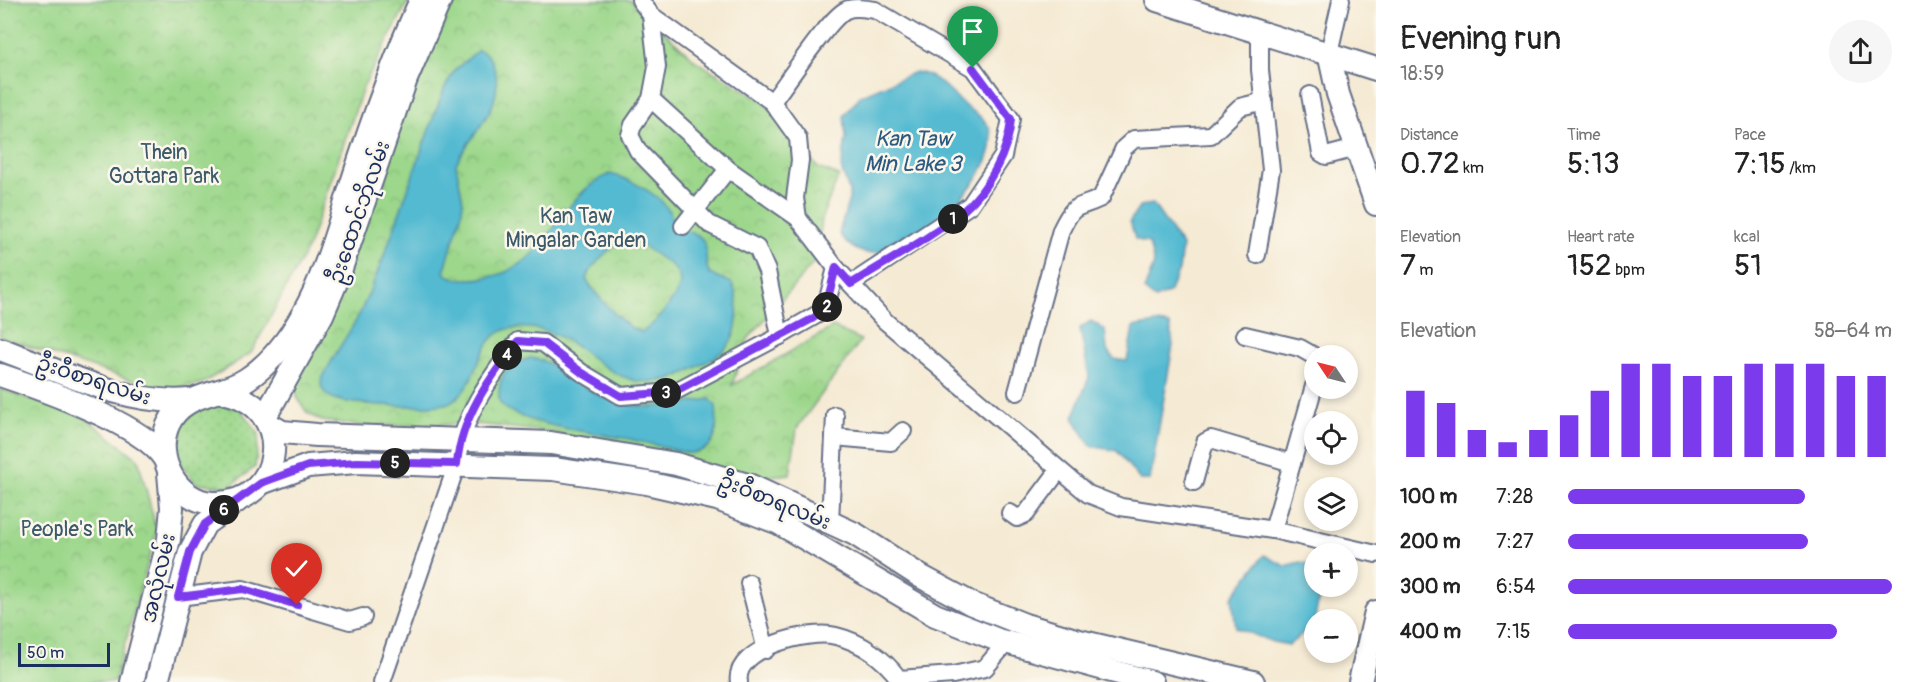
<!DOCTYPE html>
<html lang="en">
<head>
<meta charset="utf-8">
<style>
  :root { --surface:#fff; --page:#f6f6f6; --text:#222; --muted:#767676; --accent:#7c3aed }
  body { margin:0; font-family:Pangolin,"Noto Sans Myanmar",sans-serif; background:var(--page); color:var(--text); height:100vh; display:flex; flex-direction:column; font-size:22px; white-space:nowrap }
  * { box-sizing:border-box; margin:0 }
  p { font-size:20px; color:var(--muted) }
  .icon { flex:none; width:33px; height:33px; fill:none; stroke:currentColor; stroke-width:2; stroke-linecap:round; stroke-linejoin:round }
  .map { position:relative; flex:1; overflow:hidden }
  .sheet { display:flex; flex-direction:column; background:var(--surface); width:540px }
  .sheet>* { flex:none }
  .needle { width:39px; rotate:305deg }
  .buttons { position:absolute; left:1304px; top:345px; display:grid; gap:12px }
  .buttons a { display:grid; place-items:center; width:54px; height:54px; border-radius:50%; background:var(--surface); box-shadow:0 3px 9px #0003; font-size:30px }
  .scale { position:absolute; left:18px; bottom:15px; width:92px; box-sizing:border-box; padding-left:6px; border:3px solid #1b2f5e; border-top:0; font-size:16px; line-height:21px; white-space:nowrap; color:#1b2f5e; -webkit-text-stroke:4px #fbf7ec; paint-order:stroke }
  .pin { position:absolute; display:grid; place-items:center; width:51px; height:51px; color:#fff; margin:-62px -26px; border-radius:50% 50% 50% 0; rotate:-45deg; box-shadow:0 0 6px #0007 }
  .pin .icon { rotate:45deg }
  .km { position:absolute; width:30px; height:30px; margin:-15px; border-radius:50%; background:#222; color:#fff; font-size:16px; line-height:30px; text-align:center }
  .round { display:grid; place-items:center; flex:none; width:63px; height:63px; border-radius:32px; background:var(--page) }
  .headline { display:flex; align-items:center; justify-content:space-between; height:102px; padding:0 24px }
  h1 { font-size:33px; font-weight:600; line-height:45px }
  .metrics { display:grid; grid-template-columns:repeat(3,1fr); gap:9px; height:102px; padding:6px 24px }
  .metrics div { display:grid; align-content:center }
  .metrics b { font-size:30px; font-weight:600 }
  .metrics small { font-size:16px; font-weight:400 }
  .metrics p { font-size:16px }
  .chart { height:168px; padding:12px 24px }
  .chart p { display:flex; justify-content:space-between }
  .chart svg { width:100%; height:108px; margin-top:6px; stroke:var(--accent); stroke-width:6 }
  ul { padding:0 24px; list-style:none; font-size:20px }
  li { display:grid; grid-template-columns:96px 72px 1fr; align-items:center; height:45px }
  li i { height:15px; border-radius:8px; background:var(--accent) }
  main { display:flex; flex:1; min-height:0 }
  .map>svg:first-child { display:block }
  .grass { fill:url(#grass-dots); stroke:#5c8374; stroke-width:1.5 }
  .park { fill:url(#park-crowns); stroke:#5c8374; stroke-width:1.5 }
  .water { fill:#53bad1; stroke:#377498; stroke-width:1.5; fill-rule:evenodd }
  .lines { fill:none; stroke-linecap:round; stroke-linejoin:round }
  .minor-casing { stroke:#677087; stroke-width:20 }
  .major-casing { stroke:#677087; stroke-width:26 }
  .minor { stroke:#fff; stroke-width:16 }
  .major { stroke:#fff; stroke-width:22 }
  .route-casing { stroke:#fff; stroke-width:12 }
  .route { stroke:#7c3aed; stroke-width:8 }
  .labels { text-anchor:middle; stroke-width:5; stroke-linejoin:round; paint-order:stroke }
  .park-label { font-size:21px; fill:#3b5969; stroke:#fbf7ec }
  .street-label { font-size:21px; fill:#1b2f5e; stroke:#fbf7ec }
  .water-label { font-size:22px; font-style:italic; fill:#2c5980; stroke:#fbf7ec }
</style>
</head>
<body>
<main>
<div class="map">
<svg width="1376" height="682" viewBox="0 0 1376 682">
  <defs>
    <pattern id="grass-dots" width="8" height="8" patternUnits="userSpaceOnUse" patternTransform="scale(1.5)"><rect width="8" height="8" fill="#9cd78b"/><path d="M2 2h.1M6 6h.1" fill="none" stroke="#86b97a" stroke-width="1.8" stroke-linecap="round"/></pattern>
    <pattern id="park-crowns" width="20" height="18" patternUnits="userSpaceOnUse" patternTransform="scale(1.5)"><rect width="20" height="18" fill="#9cd78b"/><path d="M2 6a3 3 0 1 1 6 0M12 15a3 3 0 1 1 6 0" fill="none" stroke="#86b97a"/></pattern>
  </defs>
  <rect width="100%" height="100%" fill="#fbf7ec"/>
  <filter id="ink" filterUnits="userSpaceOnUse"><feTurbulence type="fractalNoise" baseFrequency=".0167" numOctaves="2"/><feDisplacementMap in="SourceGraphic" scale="12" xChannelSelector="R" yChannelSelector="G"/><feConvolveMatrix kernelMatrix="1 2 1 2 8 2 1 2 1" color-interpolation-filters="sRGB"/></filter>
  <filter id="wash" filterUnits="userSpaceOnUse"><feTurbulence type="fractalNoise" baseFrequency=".008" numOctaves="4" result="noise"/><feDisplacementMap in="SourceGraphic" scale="24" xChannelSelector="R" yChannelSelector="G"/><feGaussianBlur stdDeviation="1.35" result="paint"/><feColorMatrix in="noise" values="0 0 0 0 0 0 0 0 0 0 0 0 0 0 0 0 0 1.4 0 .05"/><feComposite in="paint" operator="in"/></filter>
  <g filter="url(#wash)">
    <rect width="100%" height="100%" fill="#f5ead3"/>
    <polygon class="grass" points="206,404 239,408 259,434 255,467 229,487 196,483 176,457 180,424"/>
    <g class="park">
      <polygon points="0,0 409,0 364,85 308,247 251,353 203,383 164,391 0,337"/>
      <polygon points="452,0 630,0 697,62 763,101 818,168 839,176 823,214 816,260 748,339 732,385 833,327 861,340 797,428 790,474 741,479 557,433 477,424 364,426 322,421 307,413 297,397 294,377 414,73"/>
      <polygon points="0,389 84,417 138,459 157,531 114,682 0,682"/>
    </g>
    <g class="water">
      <path d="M478 50C488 53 492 60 495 71 505 108 470 134 456 164L463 202 461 216 444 272C450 279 461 279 470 279 552 278 551 198 610 174 629 179 656 192 667 208 672 214 673 223 680 228 687 233 699 232 704 242 709 253 703 264 710 274L732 283C739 297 739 322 733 337 727 353 709 360 695 368 605 417 592 320 513 328 474 332 482 389 448 403 433 409 352 405 335 399 328 397 321 391 321 383 321 374 354 326 360 313 394 239 415 162 445 87L455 70ZM631 238 671 265C676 270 680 275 680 282 680 295 653 326 642 332 625 329 595 294 586 279 592 265 615 240 631 238Z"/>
      <path d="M915 72C939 75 946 89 963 104 973 113 988 118 991 133 1001 177 909 256 868 253 856 252 845 243 839 233L849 199V191L841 168 846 138 844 116 860 96Z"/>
      <polygon points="1153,204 1182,246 1179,270 1169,293 1155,299 1144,290 1154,264 1149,243 1135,239 1130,221 1140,206"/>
      <polygon points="1091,321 1105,330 1107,350 1114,359 1127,361 1133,327 1157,323 1170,325 1173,345 1150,480 1140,480 1117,451 1091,446 1073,418 1089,377 1080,328"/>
      <path d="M530 358C551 361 561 371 578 383 623 414 659 409 710 399L716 406C718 430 718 452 688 453 670 449 652 444 634 440 605 434 522 426 502 405 497 400 499 390 500 384 503 369 517 362 530 358Z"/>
      <polygon points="1264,555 1285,566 1301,562 1314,566 1314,586 1321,587 1314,624 1289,645 1273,642 1236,628 1232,597"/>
    </g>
  </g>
  <g filter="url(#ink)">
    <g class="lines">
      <defs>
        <g id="minor">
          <polyline points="651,15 772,102 798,138 800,160 795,198 798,218 836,268 885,321 1088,494 1121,507 1273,530 1376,554"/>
          <polyline points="1329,53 1341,0"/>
          <polyline points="1310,95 1321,153 1326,156 1356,148"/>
          <polyline points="651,99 728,169 798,218"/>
          <path d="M772 102C786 84 830 17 846 10 854 6 867 9 875 10L973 68 1011 119 1003 156 970 205 851 284"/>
          <polyline points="683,226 728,169"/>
          <polyline points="1257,255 1271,170 1260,70 1260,30"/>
          <polyline points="1245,335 1300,348 1314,356"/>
          <polyline points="780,336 825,310 836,268"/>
          <path d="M1017 392 1061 230C1075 201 1076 210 1101 198L1124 148 1134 139 1211 135 1240 107 1264 101"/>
          <polyline points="834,437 891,442 903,431"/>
          <polyline points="1194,482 1205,442 1211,439 1292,463"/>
          <polyline points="1010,513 1017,518 1026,514 1059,470"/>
          <polyline points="830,522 835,415"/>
          <polyline points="1273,530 1314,386"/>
          <polyline points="749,583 766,650"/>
          <polyline points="178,597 243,589 350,621 363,617"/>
          <path d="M382 682 457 464C461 417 490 378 518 341L543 343 581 372 621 396 674 392 780 336 767 271 757 248 709 224 638 151 630 135 633 125 651 99 657 67 651 15 640 0"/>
          <path d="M739 682C733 648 810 629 836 636 861 642 884 658 899 679L953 675 985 668 1006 643"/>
        </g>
        <g id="major">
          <polyline points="1157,0 1376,69"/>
          <polyline points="1329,53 1338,94 1376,204"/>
          <path d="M0 349C59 370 126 406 189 400"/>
          <path d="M0 375C39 388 143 424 164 458"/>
          <path d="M221 392C298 404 285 506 213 503 176 501 154 457 168 425 183 391 220 397 247 379 270 364 290 338 303 314 326 274 338 227 352 183 372 121 394 59 421 0"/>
          <polyline points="265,417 322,315 337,280 406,79 440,0"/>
          <polyline points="270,425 282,432 317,435 551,443 676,464 751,486 855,534 920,576 972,604 1025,625 1079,641 1253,682"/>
          <polyline points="261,483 308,466 356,462 553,469 647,483 717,499 779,523 935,615 998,640 1152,682"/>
          <polyline points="132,682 169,539 172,508 169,473"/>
          <polyline points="157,682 190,552 205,524 237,501"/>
          <polyline points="1360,682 1376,612"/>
        </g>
      </defs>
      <use href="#minor" class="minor-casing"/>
      <use href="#major" class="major-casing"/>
      <use href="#minor" class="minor"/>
      <use href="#major" class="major"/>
    </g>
  </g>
  <g class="lines" filter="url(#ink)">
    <defs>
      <path id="route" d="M297 605 243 589 178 597 190 552 205 524 261 483 308 466 356 462 457 464C461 417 490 378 518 341L543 343 581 372 621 396 674 392 812 319 825 310 836 267 851 284C885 262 933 237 963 211 988 190 1009 151 1011 119L973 68"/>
    </defs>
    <use href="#route" class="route-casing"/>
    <use href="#route" class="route"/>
  </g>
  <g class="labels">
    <g class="park-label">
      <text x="164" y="159">Thein<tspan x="164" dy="24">Gottara Park</tspan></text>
      <text x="576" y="223">Kan Taw<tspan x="576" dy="24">Mingalar Garden</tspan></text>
      <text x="77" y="536">People's Park</text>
    </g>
    <g class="street-label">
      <text transform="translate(359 212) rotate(-71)" y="7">ဦးထောင်ဘိုလမ်း</text>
      <text transform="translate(94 380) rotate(18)" y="7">ဦးဝီစာရလမ်း</text>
      <text transform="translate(775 501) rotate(22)" y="7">ဦးဝီစာရလမ်း</text>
      <text transform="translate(158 578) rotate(-77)" y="7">အလုံလမ်း</text>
    </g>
    <g class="water-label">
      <text x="913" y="146">Kan Taw<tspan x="913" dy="25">Min Lake 3</tspan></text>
    </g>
  </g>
</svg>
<div class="buttons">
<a><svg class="needle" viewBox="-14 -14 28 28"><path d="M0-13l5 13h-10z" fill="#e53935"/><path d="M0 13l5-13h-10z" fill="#767676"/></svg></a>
<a><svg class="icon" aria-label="locate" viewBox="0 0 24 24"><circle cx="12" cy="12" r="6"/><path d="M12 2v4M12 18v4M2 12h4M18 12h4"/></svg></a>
<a><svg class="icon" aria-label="layers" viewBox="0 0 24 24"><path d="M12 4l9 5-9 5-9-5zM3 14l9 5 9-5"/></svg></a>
<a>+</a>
<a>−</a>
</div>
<div class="scale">50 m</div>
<div class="pin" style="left:973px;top:68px;background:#1e9e55"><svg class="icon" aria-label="arrive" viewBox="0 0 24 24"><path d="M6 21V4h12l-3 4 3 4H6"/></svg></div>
<div class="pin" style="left:297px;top:605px;background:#d93025"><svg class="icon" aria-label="check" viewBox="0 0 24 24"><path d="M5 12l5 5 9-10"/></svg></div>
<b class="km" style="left:953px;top:219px">1</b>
<b class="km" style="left:827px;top:307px">2</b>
<b class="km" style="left:666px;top:393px">3</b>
<b class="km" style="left:507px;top:355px">4</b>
<b class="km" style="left:395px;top:463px">5</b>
<b class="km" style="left:224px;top:510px">6</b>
</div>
<section class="sheet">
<div class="headline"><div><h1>Evening run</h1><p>18:59</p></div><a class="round"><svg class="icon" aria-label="share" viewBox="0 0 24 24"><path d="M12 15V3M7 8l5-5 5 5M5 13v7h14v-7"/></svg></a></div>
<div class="metrics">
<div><p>Distance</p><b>0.72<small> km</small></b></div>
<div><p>Time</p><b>5:13</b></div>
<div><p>Pace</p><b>7:15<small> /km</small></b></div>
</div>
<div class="metrics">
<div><p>Elevation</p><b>7<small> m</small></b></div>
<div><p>Heart rate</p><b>152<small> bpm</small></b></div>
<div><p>kcal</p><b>51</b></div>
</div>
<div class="chart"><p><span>Elevation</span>58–64 m</p>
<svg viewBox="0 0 160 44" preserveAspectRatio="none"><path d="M5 44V17M15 44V22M25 44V33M35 44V38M45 44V33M55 44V27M65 44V17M75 44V6M85 44V6M95 44V11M105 44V11M115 44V6M125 44V6M135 44V6M145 44V11M155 44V11"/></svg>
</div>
<ul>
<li><b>100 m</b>7:28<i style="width:73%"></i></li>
<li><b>200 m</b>7:27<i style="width:74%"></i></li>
<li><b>300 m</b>6:54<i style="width:100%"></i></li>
<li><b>400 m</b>7:15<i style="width:83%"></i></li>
</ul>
</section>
</main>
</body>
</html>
